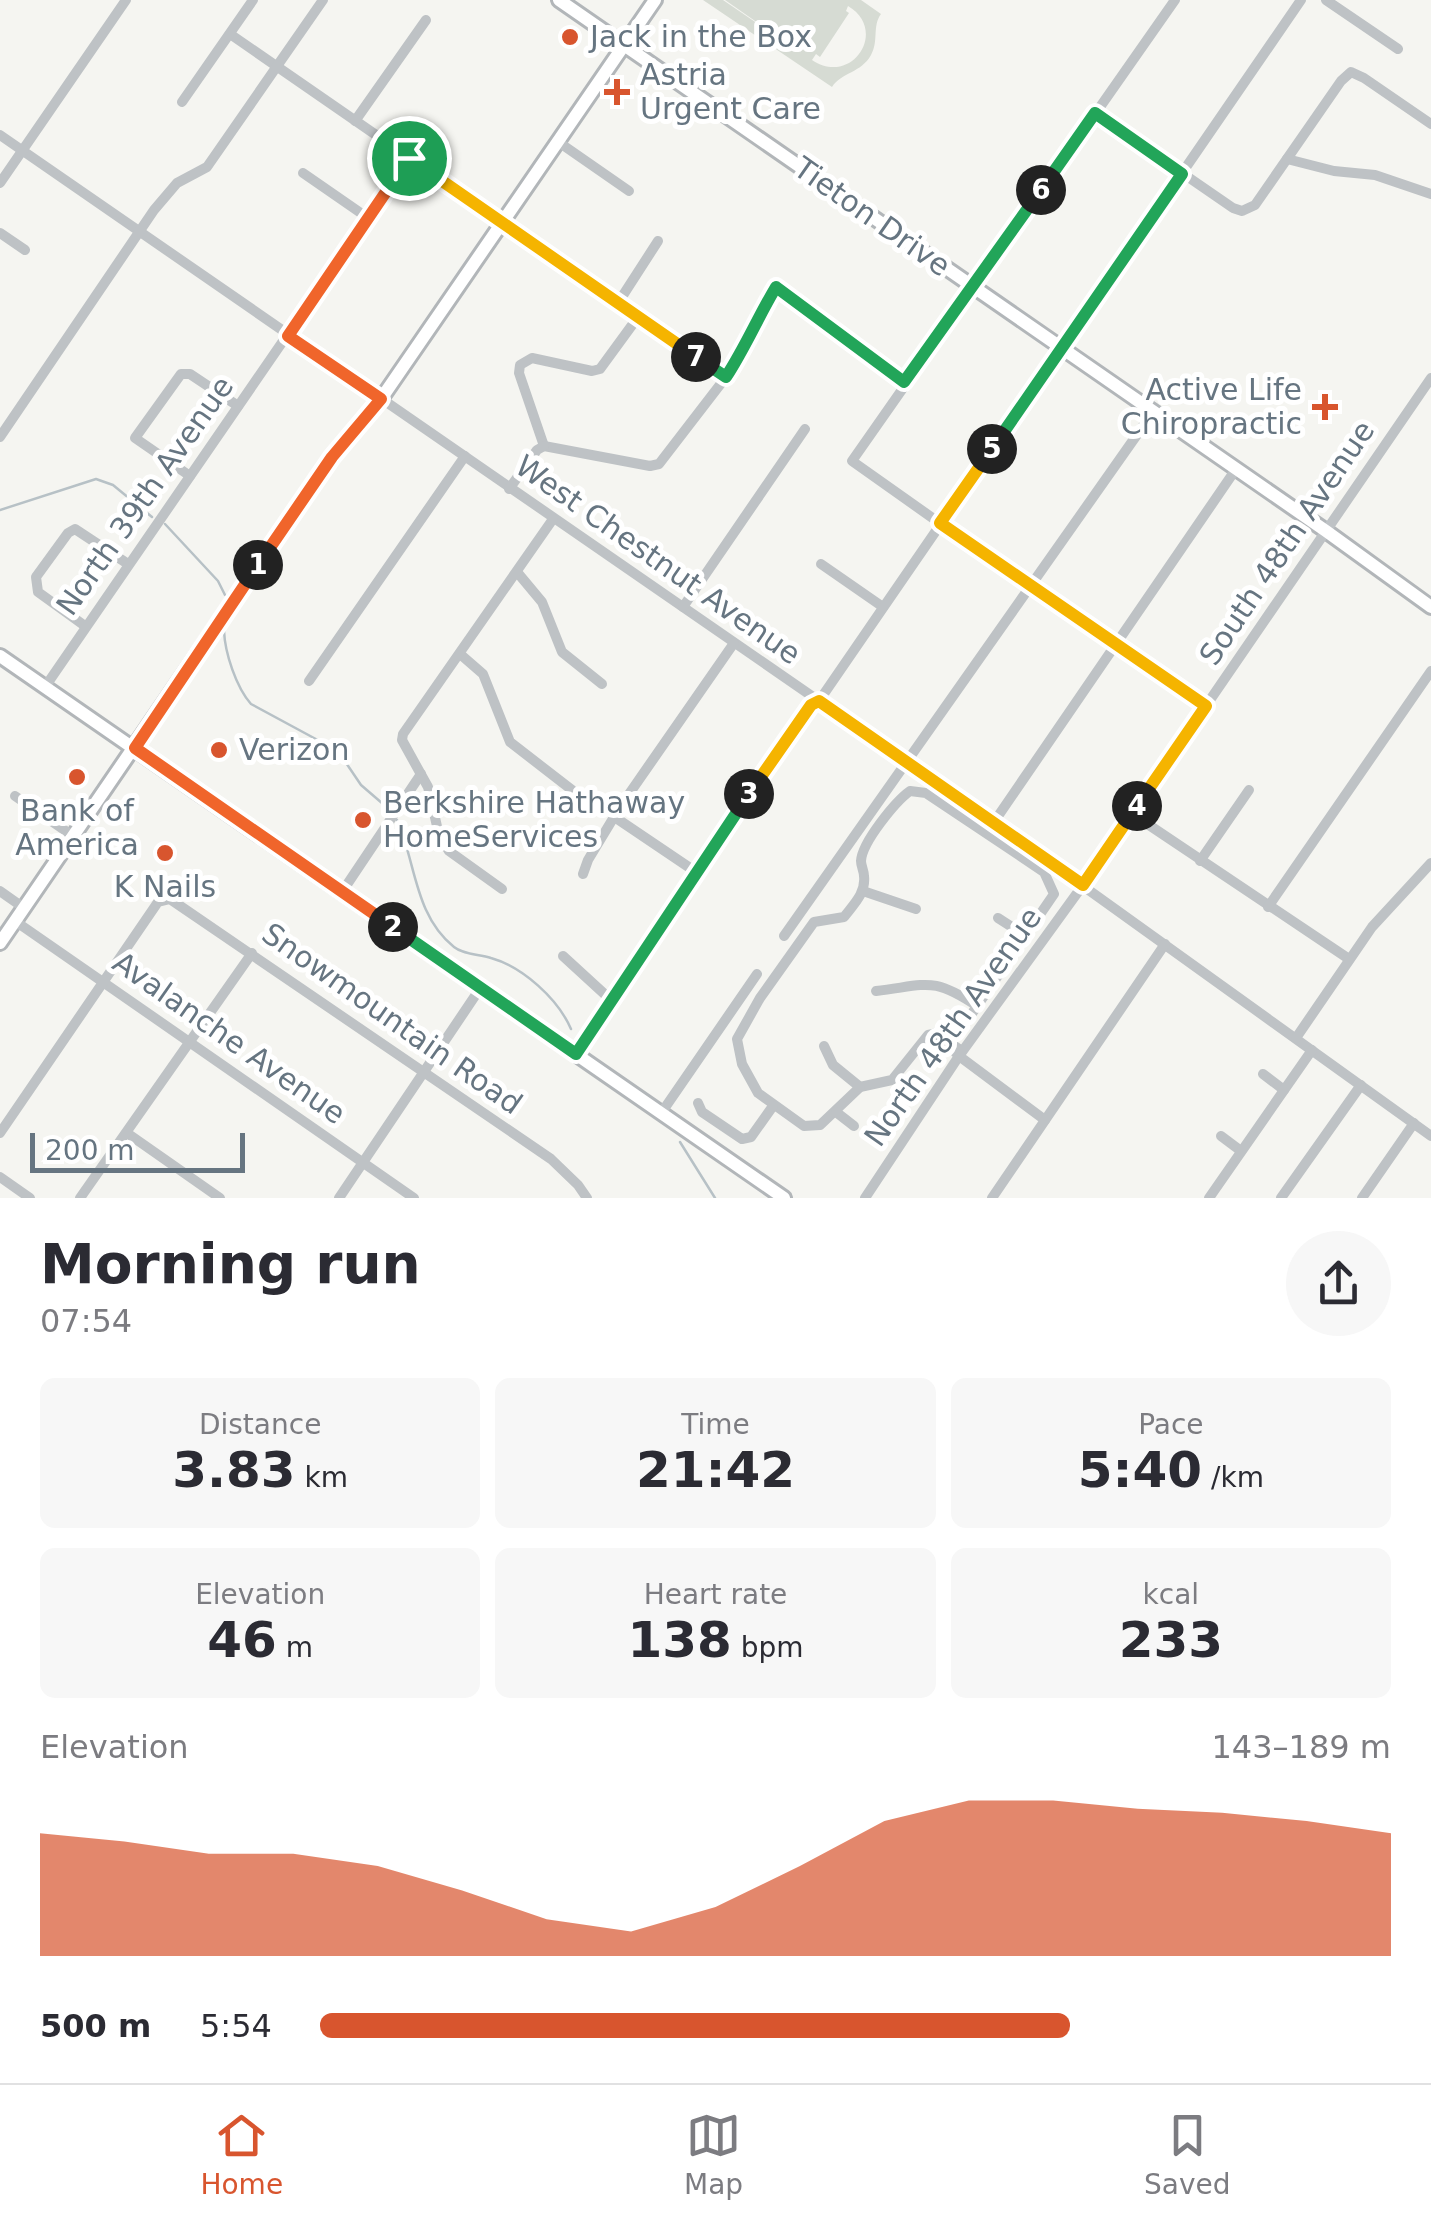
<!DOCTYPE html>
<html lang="en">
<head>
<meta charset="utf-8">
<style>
  :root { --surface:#fff; --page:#f7f7f7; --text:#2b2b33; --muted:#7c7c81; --line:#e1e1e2; --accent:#d8552e }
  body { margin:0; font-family:"DejaVu Sans",sans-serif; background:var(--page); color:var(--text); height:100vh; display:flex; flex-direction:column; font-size:38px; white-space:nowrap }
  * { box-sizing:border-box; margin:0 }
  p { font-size:32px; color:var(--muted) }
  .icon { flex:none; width:55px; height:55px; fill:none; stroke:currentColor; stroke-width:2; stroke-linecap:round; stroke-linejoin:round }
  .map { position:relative; height:1198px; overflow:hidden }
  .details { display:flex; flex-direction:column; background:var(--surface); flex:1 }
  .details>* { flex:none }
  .scale { position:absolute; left:30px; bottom:25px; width:215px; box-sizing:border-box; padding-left:10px; border:5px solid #667581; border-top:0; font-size:28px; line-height:35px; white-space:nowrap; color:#667581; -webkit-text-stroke:8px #fff; paint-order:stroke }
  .pin { position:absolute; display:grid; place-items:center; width:85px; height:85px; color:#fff; margin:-42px; border:5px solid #fff; border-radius:50%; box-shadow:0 2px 10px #0007 }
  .km { position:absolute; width:50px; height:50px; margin:-25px; border-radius:50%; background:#222; color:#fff; font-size:28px; line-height:50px; text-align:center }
  .round { display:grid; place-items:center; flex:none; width:105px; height:105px; border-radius:52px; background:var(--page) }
  .headline { display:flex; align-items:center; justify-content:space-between; height:170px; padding:0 40px }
  h1 { font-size:55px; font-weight:600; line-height:75px }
  .figures { display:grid; grid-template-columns:repeat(3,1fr); gap:15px; height:170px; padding:10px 40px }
  .figures div { display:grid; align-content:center; border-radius:15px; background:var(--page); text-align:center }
  .figures b { font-size:50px; font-weight:600 }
  .figures small { font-size:28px; font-weight:400 }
  .figures p { font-size:28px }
  .chart { height:280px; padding:20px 40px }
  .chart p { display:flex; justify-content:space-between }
  .chart svg { width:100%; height:180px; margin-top:10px; fill:var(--accent); opacity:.7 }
  ul { padding:0 40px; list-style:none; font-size:32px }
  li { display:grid; grid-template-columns:160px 120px 1fr; align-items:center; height:75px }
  li i { height:25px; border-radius:12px; background:var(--accent) }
  .menu { display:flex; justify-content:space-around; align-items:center; height:140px; border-top:2px solid var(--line); background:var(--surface); font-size:28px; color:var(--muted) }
  .menu a { display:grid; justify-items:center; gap:5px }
  .menu .current { color:var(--accent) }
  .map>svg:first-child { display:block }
  .green { fill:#d6dbd3; fill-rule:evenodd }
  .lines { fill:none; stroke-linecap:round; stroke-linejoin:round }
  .stream { stroke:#b7c1c6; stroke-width:2.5 }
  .major-casing { stroke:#b2b6b9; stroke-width:18 }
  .minor { stroke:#bec2c5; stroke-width:10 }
  .major { stroke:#fff; stroke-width:12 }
  .split-1-casing { stroke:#fff; stroke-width:20 }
  .split-2-casing { stroke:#fff; stroke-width:20 }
  .split-3-casing { stroke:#fff; stroke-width:20 }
  .split-4-casing { stroke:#fff; stroke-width:20 }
  .split-5-casing { stroke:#fff; stroke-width:20 }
  .split-6-casing { stroke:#fff; stroke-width:20 }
  .split-7-casing { stroke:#fff; stroke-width:20 }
  .split-8-casing { stroke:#fff; stroke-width:20 }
  .split-1 { stroke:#f0652b; stroke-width:12 }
  .split-2 { stroke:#f0652b; stroke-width:12 }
  .split-3 { stroke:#22a559; stroke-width:12 }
  .split-4 { stroke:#f5b400; stroke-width:12 }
  .split-5 { stroke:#f5b400; stroke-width:12 }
  .split-6 { stroke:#22a559; stroke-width:12 }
  .split-7 { stroke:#22a559; stroke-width:12 }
  .split-8 { stroke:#f5b400; stroke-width:12 }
  .poi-dot { fill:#d8552e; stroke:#fff; stroke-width:4 }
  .labels { text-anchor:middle; stroke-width:10; stroke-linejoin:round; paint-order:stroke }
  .poi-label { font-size:30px; fill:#667581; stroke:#fff; text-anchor:start }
  .street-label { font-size:30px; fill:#667581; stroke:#fff }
</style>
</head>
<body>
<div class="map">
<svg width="1431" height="1198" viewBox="0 0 1431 1198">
  <rect width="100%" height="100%" fill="#f5f5f1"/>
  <path class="green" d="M703 0H723L792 47 725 0H861L881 14C872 26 879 41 871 55 861 73 842 72 832 87ZM848 6C889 30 852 87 812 60L816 54 820 57 849 13 846 11Z"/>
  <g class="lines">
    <g class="stream">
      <polyline points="0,510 96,479 113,485 152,517"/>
      <polyline points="165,524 218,581 225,595"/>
      <path d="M224 631C225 653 236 687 251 704L338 751 361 785 390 810"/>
      <path d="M397 820C416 862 414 915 454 947 464 955 479 954 491 958 523 967 558 999 571 1029"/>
      <polyline points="680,1142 715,1198"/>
    </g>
    <defs>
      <g id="major">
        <polyline points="559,0 1326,531 1431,607"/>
        <polyline points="0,656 784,1198"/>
        <polyline points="0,943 332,457 381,399 655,0"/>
      </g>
    </defs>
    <use href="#major" class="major-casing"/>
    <g class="minor">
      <polyline points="1175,0 852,461 1030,587 1206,705"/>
      <polyline points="1326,0 1398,49"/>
      <polyline points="230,34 726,377"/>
      <polyline points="182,102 253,0"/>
      <polyline points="1095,113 1233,208 1242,211 1255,205 1341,81 1351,72 1364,78 1431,124"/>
      <polyline points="355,121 426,20"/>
      <polyline points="0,135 994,822 1431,1136"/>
      <polyline points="557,141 629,191"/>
      <polyline points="1287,159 1334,171 1375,175 1431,194"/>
      <polyline points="303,173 368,218"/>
      <polyline points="0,183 126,0"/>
      <polyline points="0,233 25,250"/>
      <polyline points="618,303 658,241"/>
      <polyline points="0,437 154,210 177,183 207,167 323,0"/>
      <polyline points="544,446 650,466 659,464 726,377 776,287 904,382"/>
      <polyline points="544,446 519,373 520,365 532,358 592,371 600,369 638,317"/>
      <polyline points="190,476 135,438 181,374 190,374 238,406"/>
      <polyline points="509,489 537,450 544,446"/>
      <polyline points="821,564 883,607"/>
      <polyline points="517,572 542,602 562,652 602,684"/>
      <polyline points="683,607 805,429"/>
      <polyline points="85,626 38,592 36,577 68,533 75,529 128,564"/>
      <polyline points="460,654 483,674 510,742 572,790"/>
      <polyline points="309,681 465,456"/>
      <polyline points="45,687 409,158"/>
      <path d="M910 791 926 793 1044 872 1054 894 962 1028 928 1035 892 1080 860 1087 820 1125 804 1126 758 1093 742 1064 737 1039 760 998 814 922 844 917C854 904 866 893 864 876 864 871 861 866 861 861 862 842 896 801 910 791Z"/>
      <polyline points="15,796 73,836"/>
      <polyline points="1131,813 1349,959"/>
      <polyline points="616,818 696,872"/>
      <polyline points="994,822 1236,469"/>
      <polyline points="1200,861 1249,790"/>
      <polyline points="583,874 588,860 620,807 734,643"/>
      <polyline points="502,889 449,851 439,835 428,787 402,740 403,734 553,519"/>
      <polyline points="0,891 24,908"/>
      <polyline points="863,891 916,909"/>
      <polyline points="342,892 421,774"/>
      <polyline points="1268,907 1431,671"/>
      <polyline points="998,918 1026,936"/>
      <polyline points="15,921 414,1198"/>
      <polyline points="784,936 1153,412"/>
      <polyline points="563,956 611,1000"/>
      <path d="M876 991C928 985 932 976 977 1006"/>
      <polyline points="1296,1038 1372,927 1431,863"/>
      <polyline points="824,1046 833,1065 860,1087"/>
      <polyline points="962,1051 936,1033 959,1056 1045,1120"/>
      <polyline points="576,1053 715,842 811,705 819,701 1301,0"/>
      <polyline points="1263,1074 1284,1090"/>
      <polyline points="698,1103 702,1112 742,1139 751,1137 773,1106"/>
      <polyline points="662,1112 757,974"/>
      <polyline points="836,1112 854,1126"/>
      <polyline points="0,1133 158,902 170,899 551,1159 578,1185 587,1198"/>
      <polyline points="127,1133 220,1198"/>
      <polyline points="1221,1136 1241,1151"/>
      <polyline points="0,1177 30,1198"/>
      <polyline points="80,1198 252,953"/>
      <polyline points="339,1198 481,987"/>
      <polyline points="865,1198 959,1056 1083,885 1431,378"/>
      <polyline points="992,1198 1165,944"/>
      <polyline points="1209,1198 1312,1050"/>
      <polyline points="1281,1198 1361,1085"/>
      <polyline points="1362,1198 1414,1123"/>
    </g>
    <use href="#major" class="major"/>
  </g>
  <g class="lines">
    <defs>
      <polyline id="split-1" points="258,565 332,457 381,399 288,336 409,158"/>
      <polyline id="split-2" points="258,565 135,748 393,927"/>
      <polyline id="split-3" points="393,927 576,1054 749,794"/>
      <polyline id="split-4" points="749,794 811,705 819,701 1083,885 1137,806"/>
      <polyline id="split-5" points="992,449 940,523 1206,706 1137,806"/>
      <polyline id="split-6" points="992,449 1182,174 1095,113 1041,190"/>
      <path id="split-7" d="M696 357 726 377C745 348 758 317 776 287L904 382 1041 190"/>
      <polyline id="split-8" points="409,158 696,357"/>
    </defs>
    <use href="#split-1" class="split-1-casing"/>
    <use href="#split-2" class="split-2-casing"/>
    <use href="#split-3" class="split-3-casing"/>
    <use href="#split-4" class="split-4-casing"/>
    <use href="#split-5" class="split-5-casing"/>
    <use href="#split-6" class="split-6-casing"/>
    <use href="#split-7" class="split-7-casing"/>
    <use href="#split-8" class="split-8-casing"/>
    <use href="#split-1" class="split-1"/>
    <use href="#split-2" class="split-2"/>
    <use href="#split-3" class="split-3"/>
    <use href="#split-4" class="split-4"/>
    <use href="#split-5" class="split-5"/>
    <use href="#split-6" class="split-6"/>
    <use href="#split-7" class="split-7"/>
    <use href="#split-8" class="split-8"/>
  </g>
  <g class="poi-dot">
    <circle cx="570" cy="37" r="10"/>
    <path d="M612 77h10v10h10v10h-10v10h-10v-10h-10v-10h10z"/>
    <path d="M1320 392h10v10h10v10h-10v10h-10v-10h-10v-10h10z"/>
    <circle cx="219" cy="750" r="10"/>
    <circle cx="77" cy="777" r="10"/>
    <circle cx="363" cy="820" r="10"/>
    <circle cx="165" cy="853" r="10"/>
  </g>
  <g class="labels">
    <g class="poi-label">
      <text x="590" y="47">Jack in the Box</text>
      <text x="640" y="85">Astria<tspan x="640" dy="34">Urgent Care</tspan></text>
      <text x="1302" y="400" text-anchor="end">Active Life<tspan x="1302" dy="34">Chiropractic</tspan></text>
      <text x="239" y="760">Verizon</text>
      <text x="383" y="813">Berkshire Hathaway<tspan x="383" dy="34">HomeServices</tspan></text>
      <text x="77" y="821" text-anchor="middle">Bank of<tspan x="77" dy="34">America</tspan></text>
      <text x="165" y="897" text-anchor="middle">K Nails</text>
    </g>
    <g class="street-label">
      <text transform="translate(872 217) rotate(35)" y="10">Tieton Drive</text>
      <text transform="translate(145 496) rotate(-55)" y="10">North 39th Avenue</text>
      <text transform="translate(1287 543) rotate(-56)" y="10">South 48th Avenue</text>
      <text transform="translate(658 560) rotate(35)" y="10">West Chestnut Avenue</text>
      <text transform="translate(392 1019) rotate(35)" y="10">Snowmountain Road</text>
      <text transform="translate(953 1027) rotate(-55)" y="10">North 48th Avenue</text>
      <text transform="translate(229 1038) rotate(35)" y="10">Avalanche Avenue</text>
    </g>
  </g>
</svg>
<div class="scale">200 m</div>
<div class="pin" style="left:409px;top:158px;background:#1e9e55"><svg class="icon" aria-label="arrive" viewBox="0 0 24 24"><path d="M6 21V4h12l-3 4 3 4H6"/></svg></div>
<b class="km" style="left:258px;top:565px">1</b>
<b class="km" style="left:393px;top:927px">2</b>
<b class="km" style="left:749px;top:794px">3</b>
<b class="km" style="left:1137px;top:806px">4</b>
<b class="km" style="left:992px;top:449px">5</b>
<b class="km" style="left:1041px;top:190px">6</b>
<b class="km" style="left:696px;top:357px">7</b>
</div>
<section class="details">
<div class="headline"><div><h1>Morning run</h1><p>07:54</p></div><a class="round"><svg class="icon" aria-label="share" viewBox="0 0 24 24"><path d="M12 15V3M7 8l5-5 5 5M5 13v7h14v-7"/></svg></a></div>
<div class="figures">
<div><p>Distance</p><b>3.83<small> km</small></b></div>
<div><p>Time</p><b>21:42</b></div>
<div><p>Pace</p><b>5:40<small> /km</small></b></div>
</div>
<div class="figures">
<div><p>Elevation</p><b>46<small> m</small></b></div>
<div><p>Heart rate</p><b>138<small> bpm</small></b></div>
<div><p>kcal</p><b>233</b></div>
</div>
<div class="chart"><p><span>Elevation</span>143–189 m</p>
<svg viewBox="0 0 160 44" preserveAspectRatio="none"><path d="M0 44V14L10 16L20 19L30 19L40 22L50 28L60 35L70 38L80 32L90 22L100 11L110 6L120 6L130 8L140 9L150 11L160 14V44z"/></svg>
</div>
<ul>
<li><b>500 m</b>5:54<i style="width:70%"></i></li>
</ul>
</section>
<nav class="menu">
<a class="current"><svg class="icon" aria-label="home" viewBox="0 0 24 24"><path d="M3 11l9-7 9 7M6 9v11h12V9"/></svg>Home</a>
<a><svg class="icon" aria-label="map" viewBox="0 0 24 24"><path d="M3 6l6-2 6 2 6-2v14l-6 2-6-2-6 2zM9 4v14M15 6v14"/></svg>Map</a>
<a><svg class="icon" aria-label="saved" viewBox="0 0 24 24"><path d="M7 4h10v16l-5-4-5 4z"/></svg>Saved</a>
</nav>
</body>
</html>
